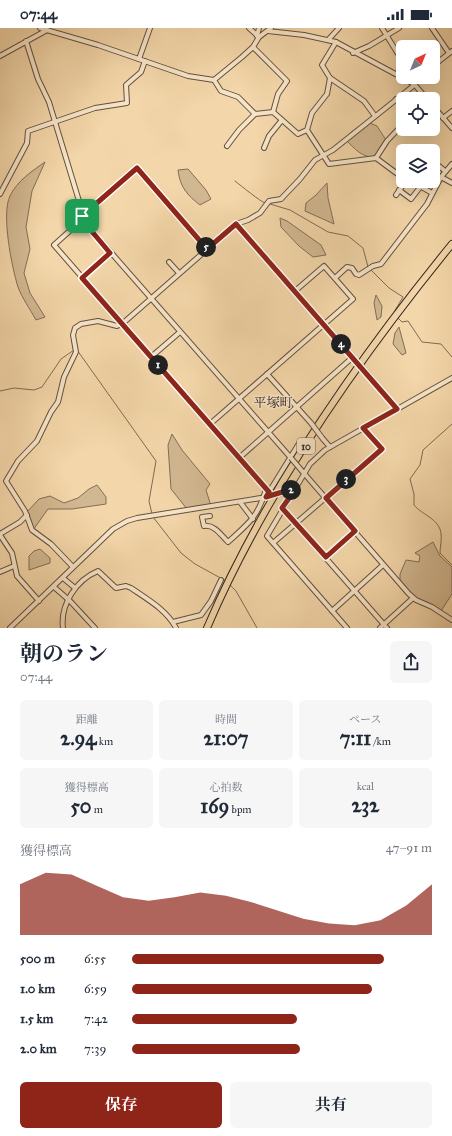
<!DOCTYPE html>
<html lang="ja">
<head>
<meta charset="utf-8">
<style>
  :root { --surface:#fff; --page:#f6f6f7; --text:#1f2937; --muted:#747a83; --accent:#8f2418 }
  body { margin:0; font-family:"IM FELL Great Primer","Noto Serif JP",serif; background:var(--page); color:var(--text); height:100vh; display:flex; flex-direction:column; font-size:15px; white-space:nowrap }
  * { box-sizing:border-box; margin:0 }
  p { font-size:13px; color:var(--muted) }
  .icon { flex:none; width:22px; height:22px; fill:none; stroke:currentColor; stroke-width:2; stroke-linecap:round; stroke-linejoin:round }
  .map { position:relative; height:600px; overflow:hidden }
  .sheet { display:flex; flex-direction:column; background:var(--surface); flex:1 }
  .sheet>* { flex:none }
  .needle { width:26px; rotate:43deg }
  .controls { position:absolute; left:396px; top:12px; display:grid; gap:8px }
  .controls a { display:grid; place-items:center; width:44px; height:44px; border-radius:6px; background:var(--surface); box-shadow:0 4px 16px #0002; font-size:20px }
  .pin { position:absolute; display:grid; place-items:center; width:34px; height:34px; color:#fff; margin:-17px; border-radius:8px; box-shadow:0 2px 6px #0006 }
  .km { position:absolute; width:20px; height:20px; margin:-10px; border-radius:50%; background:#222; color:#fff; font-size:11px; line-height:20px; text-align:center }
  .round { display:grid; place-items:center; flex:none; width:42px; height:42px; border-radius:6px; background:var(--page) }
  .summary { display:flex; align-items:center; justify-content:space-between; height:68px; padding:0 20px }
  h1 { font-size:22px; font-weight:700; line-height:30px }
  .stats { display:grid; grid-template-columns:repeat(3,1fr); gap:6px; height:68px; padding:4px 20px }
  .stats div { display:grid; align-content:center; border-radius:6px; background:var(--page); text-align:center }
  .stats b { font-size:20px; font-weight:700 }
  .stats small { font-size:11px; font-weight:400 }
  .stats p { font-size:11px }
  .chart { height:112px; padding:8px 20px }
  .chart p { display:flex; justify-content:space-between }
  .chart svg { width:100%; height:72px; margin-top:4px; fill:var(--accent); opacity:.7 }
  .action { display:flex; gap:8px; margin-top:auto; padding:8px 20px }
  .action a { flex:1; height:46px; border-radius:6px; background:var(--accent); color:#fff; font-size:16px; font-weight:700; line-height:46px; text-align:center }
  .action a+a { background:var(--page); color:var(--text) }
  ul { padding:0 20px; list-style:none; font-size:13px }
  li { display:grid; grid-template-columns:64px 48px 1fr; align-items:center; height:30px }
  li i { height:10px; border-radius:5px; background:var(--accent) }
  .status { display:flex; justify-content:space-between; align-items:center; height:28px; padding:0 20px; background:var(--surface); direction:ltr }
  .status svg { height:11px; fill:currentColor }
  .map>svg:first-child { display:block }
  .green { fill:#d2b891; stroke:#826e58 }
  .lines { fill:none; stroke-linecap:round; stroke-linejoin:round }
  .stream { stroke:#7e6b55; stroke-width:1 }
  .minor-casing { stroke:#625141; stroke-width:6 }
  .highway-casing { stroke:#31251e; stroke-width:8 }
  .minor { stroke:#f7e4c7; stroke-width:4 }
  .highway { stroke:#f3d6a9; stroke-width:6 }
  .minor-bridge-casing { stroke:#625141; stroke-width:6; stroke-linecap:butt }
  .minor-bridge { stroke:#f7e4c7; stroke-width:4 }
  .route-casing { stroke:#fff; stroke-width:8 }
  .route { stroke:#8f2418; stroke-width:5 }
  .labels { text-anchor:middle; stroke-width:3; stroke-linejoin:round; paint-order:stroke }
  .shield { fill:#f7e4c7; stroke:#6c5e51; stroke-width:1 }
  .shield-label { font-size:10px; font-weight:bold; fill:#31251e }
  .quarter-label { font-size:13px; fill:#31251e; stroke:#f7e4c7 }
</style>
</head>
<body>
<div class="status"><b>07:44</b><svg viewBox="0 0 49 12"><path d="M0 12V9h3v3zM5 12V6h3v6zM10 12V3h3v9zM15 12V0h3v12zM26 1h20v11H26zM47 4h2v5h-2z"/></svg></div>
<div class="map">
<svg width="452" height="600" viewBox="0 0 452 600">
  <rect width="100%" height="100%" fill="#f3d6a9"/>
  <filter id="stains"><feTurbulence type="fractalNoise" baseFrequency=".005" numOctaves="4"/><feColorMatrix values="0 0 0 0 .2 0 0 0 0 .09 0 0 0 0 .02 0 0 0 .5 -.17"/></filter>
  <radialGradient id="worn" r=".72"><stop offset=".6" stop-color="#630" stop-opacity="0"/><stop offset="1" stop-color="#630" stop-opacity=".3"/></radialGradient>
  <g class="green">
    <path d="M370 95 377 98 386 112 375 129C362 130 354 120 346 112 350 102 360 98 370 95Z"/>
    <path d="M45 134 32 163 26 199 30 221 24 245 30 265 45 289 36 292C30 281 22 270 18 259 12 240 1 186 10 168 17 153 32 143 45 134Z"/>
    <path d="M188 141 206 162 211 171 200 177C187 167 180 159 178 142Z"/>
    <polygon points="327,155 328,170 334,196 305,183 306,175 316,167"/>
    <polygon points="280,190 287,193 321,217 326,227 313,229 299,218 281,199"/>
    <polygon points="376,267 382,278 381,289 377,292 374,275"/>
    <polygon points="399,299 406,325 402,327 393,316 395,305"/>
    <polygon points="172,406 182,422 210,456 206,462 211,478 187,481 171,461 168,417"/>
    <polygon points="97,457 106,469 106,476 72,481 48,481 33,502 27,484 39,471 50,468 64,475 78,470 89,461"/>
    <polygon points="433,514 440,528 452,539 452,566 441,583 415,570 400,554 400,546 406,532 419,534 420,528 415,525"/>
    <polygon points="40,521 50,530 50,535 29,542 29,528 34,523"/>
  </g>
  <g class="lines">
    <g class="stream">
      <path d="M235 153C240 157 261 174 265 175"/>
      <polyline points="270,176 290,182 328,204 348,208 363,220 368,239"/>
      <polyline points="371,242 389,260 403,269 394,284"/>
      <polyline points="398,290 402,294 408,293 422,314 441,316 452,329"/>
      <polyline points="77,322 156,433 149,473 152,486"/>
      <polyline points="0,363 14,360 34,362 42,359 61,331 74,322"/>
      <path d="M452 396 423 422 420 437 410 451 414 466V477C422 487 440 491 441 506 442 512 440 519 440 525L452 537"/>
      <polyline points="153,489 181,525 195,536 226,553"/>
      <polyline points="230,557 236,563 257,600"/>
    </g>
    <defs>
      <g id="minor">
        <polyline points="40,0 98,17 188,48 214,52 242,29 253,19 259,9 271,0"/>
        <polyline points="249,0 259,9"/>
        <polyline points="382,0 403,34"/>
        <polyline points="432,0 449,25"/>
        <polyline points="268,3 304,7 336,14 414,56 427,71"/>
        <polyline points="257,8 259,0"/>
        <polyline points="328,12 339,0"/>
        <polyline points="26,13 38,51 49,74 86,196 291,430"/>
        <polyline points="253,19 287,53 278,66 273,84"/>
        <polyline points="353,25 369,18 399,0"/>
        <polyline points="0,28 47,2"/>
        <polyline points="139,31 150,0"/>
        <polyline points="433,38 452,23"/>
        <polyline points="330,50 364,73 375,88"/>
        <polyline points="214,52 221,63 238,69 255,86 273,84 298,106 307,102 312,85 327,66 330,50 322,37 336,14"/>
        <polyline points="396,71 403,79"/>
        <polyline points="433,78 452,100"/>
        <polyline points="443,90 452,83"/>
        <polyline points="307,102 329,136 376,130 403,150"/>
        <polyline points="227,118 239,102 255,86"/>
        <polyline points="264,120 269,108 282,92"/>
        <polyline points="376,130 387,113 403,96"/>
        <polyline points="433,133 445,143"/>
        <polyline points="441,149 452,155"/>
        <polyline points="411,153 432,165"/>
        <polyline points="399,162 411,171 421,158"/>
        <polyline points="0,166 27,115 28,103 95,80 127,75 126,57 141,44 145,33"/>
        <polyline points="396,167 406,153"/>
        <polyline points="82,188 137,140 207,221"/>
        <polyline points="83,191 54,217 269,464 266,469"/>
        <polyline points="236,196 353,329 239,430"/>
        <polyline points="169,234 179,245"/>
        <polyline points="82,250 111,225"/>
        <polyline points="335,250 347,239 352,240 356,246 359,247 373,238 381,236 427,176 441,149 452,136"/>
        <polyline points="151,329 180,304"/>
        <polyline points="367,345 397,381"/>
        <polyline points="267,346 311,395"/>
        <polyline points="210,396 353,271 324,238 295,263"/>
        <polyline points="323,411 330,419"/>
        <polyline points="302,443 409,566 416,572 432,579 452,592"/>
        <polyline points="269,464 298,417"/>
        <polyline points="286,464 298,456 310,436 325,422 452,350"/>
        <polyline points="240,474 253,491"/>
        <polyline points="282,480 387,600"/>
        <path d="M210 488 202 489 204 498C214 496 221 507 228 514 249 495 258 489 266 461"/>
        <polyline points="0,506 20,494 27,487"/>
        <polyline points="0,507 12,525 17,548 39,573"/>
        <polyline points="273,515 267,508 292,466 292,461"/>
        <polyline points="326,529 355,503"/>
        <polyline points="73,539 51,516 32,502 25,483 6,453 18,433 37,413 51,384 58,374 64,349 76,324 73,307 75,300 81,296 98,293 117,298 122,296 236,196 248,192 260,185 269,173 281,171 300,151 315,132 333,122 412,59 420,49"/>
        <polyline points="0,544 14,538"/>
        <polyline points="63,550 75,560"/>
        <polyline points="54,559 70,573 95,600"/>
        <polyline points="332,583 383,537"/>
        <polyline points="173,594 201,587 211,573 221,552"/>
        <polyline points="10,600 113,501 127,493 137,490 267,469"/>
        <path d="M63 600C60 577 76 552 98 543L116 560 126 558 131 560C147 571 167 582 176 600"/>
        <polyline points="347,600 273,515 382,421 363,400"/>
        <polyline points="380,600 413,570"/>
      </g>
      <path id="highway" d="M207 600C265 464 359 330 452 216"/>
    </defs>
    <use href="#minor" class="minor-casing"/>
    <use href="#highway" class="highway-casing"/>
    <use href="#minor" class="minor"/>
    <use href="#highway" class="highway"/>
    <defs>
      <g id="minor-bridge">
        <polyline points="355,332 367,345"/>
        <polyline points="311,395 323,411"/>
        <polyline points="291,430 302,443"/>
        <polyline points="269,468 286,464"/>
      </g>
    </defs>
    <use href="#minor-bridge" class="minor-bridge-casing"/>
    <use href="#minor-bridge" class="minor-bridge"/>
  </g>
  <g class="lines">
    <defs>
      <polygon id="route" points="137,140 207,221 236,196 397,381 363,400 382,421 326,470 355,503 326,529 282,480 292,466 292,461 266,469 269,464 82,250 110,225 89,200 82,188"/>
    </defs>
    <use href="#route" class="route-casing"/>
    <use href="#route" class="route"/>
  </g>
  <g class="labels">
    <rect class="shield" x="297" y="410" width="18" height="16" rx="3"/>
    <g class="shield-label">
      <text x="306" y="422">10</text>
    </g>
    <g class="quarter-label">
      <text x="273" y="379">平塚町</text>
    </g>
  </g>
  <rect width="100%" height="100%" filter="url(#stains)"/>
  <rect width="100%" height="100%" fill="url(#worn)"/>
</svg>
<div class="controls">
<a><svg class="needle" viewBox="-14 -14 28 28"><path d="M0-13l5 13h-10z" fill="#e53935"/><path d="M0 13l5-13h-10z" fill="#747a83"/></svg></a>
<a><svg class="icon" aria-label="locate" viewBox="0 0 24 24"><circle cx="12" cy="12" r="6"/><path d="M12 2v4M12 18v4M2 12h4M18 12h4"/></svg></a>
<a><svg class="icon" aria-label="layers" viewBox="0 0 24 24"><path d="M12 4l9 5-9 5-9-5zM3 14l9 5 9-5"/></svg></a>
</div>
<div class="pin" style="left:82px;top:188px;background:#1e9e55"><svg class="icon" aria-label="arrive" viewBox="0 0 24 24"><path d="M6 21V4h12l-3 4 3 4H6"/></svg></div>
<b class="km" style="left:158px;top:337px">1</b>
<b class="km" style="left:291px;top:462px">2</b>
<b class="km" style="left:346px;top:451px">3</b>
<b class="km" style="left:341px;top:316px">4</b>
<b class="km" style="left:206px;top:219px">5</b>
</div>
<section class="sheet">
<div class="summary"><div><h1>朝のラン</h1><p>07:44</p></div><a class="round"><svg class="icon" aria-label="share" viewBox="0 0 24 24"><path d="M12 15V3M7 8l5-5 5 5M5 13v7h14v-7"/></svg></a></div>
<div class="stats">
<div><p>距離</p><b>2.94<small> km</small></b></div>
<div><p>時間</p><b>21:07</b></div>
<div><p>ペース</p><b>7:11<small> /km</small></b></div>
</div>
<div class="stats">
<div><p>獲得標高</p><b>50<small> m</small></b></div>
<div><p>心拍数</p><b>169<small> bpm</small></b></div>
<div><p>kcal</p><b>232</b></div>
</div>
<div class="chart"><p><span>獲得標高</span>47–91 m</p>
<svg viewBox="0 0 160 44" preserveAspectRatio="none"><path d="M0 44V13L10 6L20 7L30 14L40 21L50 23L60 21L70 18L80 20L90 24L100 29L110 34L120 37L130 38L140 35L150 26L160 13V44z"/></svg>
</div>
<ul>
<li><b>500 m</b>6:55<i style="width:84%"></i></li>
<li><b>1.0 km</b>6:59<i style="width:80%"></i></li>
<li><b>1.5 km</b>7:42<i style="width:55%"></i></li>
<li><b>2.0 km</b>7:39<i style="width:56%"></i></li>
</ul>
<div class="action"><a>保存</a><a>共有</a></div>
</section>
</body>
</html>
